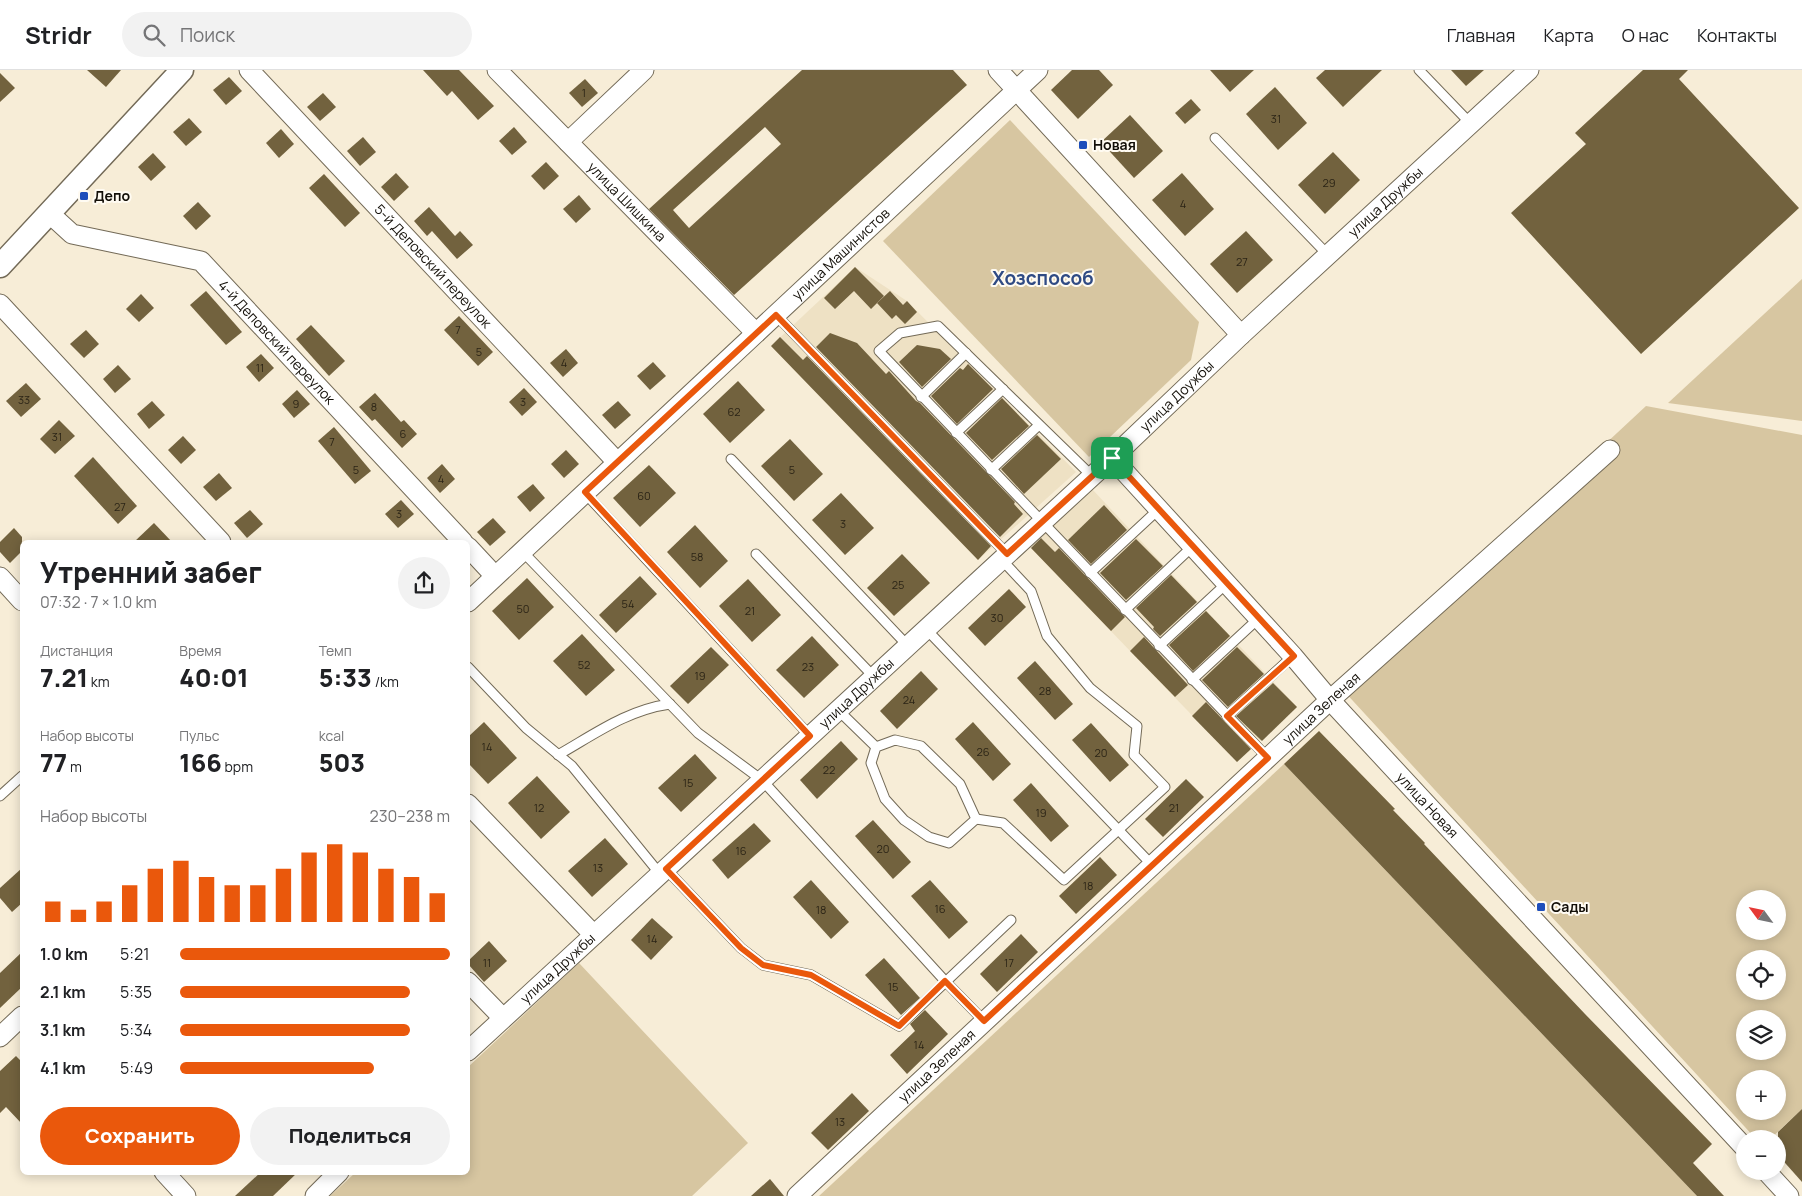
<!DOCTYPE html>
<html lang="ru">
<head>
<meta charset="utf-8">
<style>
  :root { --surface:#fff; --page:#f2f2f2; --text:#202124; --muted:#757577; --line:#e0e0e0; --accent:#ea580c }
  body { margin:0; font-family:Manrope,sans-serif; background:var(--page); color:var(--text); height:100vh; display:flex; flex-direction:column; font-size:19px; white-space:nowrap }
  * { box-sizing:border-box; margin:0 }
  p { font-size:16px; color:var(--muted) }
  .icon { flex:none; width:28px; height:28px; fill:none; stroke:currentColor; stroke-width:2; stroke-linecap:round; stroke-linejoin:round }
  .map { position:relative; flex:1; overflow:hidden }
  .side { position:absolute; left:20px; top:470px; width:450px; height:635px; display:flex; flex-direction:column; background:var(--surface); border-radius:8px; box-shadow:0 2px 12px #0003 }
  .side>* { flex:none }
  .needle { width:32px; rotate:303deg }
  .tools { position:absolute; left:1736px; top:820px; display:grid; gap:10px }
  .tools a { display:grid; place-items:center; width:50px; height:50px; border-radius:50%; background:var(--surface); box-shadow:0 2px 12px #0003; font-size:25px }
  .pin { position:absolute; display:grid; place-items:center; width:42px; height:42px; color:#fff; margin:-21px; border-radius:10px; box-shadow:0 2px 8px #0006 }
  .round { display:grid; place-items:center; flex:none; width:52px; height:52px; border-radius:26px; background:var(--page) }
  .headline { display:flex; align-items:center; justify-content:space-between; height:85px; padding:0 20px }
  h1 { font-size:28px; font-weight:800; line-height:38px }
  .stats { display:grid; grid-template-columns:repeat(3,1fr); gap:8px; height:85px; padding:5px 20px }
  .stats div { display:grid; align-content:center }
  .stats b { font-size:25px; font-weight:800 }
  .stats small { font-size:14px; font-weight:400 }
  .stats p { font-size:14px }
  .chart { height:140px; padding:10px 20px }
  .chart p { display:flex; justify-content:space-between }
  .chart svg { width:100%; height:90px; margin-top:5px; stroke:var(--accent); stroke-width:6 }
  .button { display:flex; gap:10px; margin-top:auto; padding:10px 20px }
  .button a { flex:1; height:58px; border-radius:30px; background:var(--accent); color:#fff; font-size:20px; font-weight:800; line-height:58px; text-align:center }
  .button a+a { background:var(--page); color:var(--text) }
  ul { padding:0 20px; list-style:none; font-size:16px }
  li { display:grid; grid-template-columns:80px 60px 1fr; align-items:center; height:38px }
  li i { height:12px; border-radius:6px; background:var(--accent) }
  header { display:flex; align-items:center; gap:30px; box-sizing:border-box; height:70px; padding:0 25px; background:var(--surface); border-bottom:1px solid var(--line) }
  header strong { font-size:24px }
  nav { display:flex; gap:28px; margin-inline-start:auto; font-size:18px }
  .search { width:350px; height:45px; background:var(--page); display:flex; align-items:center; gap:12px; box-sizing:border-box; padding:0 18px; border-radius:28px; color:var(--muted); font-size:19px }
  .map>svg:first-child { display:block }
  .built { fill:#eee1c4 }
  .green { fill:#d7c6a1; fill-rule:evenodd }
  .building { fill:#72623e; fill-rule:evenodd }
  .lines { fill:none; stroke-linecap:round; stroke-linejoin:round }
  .service-casing { stroke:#736a57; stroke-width:11 }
  .minor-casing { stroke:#736a57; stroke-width:21 }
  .tertiary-casing { stroke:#736a57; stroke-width:25 }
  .service { stroke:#fff; stroke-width:9 }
  .minor { stroke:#fff; stroke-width:19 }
  .tertiary { stroke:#fff; stroke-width:22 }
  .route-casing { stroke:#fff; stroke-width:10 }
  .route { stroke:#ea580c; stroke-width:6 }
  .poi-dot { fill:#1e4ebb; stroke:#fffbf2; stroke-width:2 }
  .labels { text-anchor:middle; stroke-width:4; stroke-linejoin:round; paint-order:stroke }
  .number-label { font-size:11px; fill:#2b2416 }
  .poi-label { font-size:14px; font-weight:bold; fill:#130f08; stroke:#fffbf2; text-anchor:start }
  .street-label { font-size:14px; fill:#130f08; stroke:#fffbf2 }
  .district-label { font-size:19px; font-weight:bold; fill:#304b84; stroke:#fffbf2 }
</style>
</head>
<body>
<header>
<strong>Stridr</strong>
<div class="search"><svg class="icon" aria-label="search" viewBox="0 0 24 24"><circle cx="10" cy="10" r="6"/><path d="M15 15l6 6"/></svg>Поиск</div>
<nav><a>Главная</a><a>Карта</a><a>О нас</a><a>Контакты</a></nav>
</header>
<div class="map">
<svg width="1802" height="1126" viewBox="0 0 1802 1126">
  <rect width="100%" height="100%" fill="#f7edd7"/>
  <g class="built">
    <polygon points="855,197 907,231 1076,402 978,490 771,276"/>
    <polygon points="1092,419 1297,637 1237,692 1029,476"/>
  </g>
  <g class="green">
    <polygon points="1010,50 1199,252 1191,290 1089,387 883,171"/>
    <polygon points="1802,209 1802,351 1668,333"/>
    <path d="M1646 336 1802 365V1039L1770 1069H1756L1342 619ZM1745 829H1778V861H1745ZM1745 889H1778V921H1745ZM1745 949H1778V981H1745ZM1745 1009H1778V1041H1745Z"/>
    <polygon points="1284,694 1697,1126 819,1126"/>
    <polygon points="579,893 748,1073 692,1126 330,1126 355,1103 468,1102 468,997"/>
  </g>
  <g class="building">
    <polygon points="87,0 121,0 106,17"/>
    <polygon points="423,0 459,0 494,36 478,50 452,21 447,26"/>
    <path d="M802 0H953L967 15 734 225 649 139ZM765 57 781 74 689 158 673 140Z"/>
    <polygon points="1072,0 1099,0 1113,15 1078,49 1051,20"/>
    <polygon points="1210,0 1254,0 1230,22"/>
    <polygon points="1325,0 1382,0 1343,37 1316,8"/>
    <polygon points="1451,0 1484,0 1466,16"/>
    <polygon points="1643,0 1688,0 1679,9 1799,138 1641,284 1511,143 1586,74 1575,63"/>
    <polygon points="0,3 15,18 0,32"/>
    <polygon points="229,7 242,21 226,35 213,20"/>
    <polygon points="585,9 598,23 582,37 569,23"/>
    <polygon points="1275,17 1307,53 1278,80 1246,44"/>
    <polygon points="323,23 336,37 320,51 307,37"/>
    <polygon points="1191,29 1201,40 1185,54 1175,43"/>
    <polygon points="1130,45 1163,81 1134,108 1101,72"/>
    <polygon points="189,48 202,62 186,76 173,62"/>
    <polygon points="514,57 527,72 512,85 499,71"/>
    <polygon points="281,59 294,74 279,88 266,73"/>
    <polygon points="363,67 376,82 360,96 347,81"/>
    <polygon points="1333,82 1360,110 1325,144 1298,115"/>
    <polygon points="153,83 166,97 151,111 138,97"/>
    <polygon points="546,92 559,106 544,120 531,106"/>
    <polygon points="396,103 409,117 394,131 381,117"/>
    <polygon points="1182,103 1214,139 1185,166 1152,130"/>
    <polygon points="324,104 360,143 345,157 309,118"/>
    <polygon points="579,125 591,139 576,153 563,139"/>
    <polygon points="198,132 211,146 196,160 183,146"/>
    <polygon points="429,137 455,166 460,161 473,175 457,189 432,161 427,166 414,151"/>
    <polygon points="1246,161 1273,190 1237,223 1210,194"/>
    <polygon points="855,197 884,226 871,239 854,221 835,239 824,228"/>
    <polygon points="206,221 242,262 226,275 190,235"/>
    <polygon points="890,221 903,235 907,231 917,242 905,254 896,245 892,249 877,233"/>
    <polygon points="141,224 154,238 139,252 126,239"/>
    <polygon points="459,246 493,282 478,296 444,260"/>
    <polygon points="311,255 345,291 329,306 296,269"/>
    <polygon points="86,260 99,274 84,288 70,274"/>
    <polygon points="830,263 857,273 886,304 889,301 916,331 920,333 1015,432 1014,434 1023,444 1000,467 816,277"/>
    <polygon points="780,267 803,290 807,286 991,476 978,490 771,276"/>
    <polygon points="917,275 940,279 951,289 922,317 899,292"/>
    <polygon points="566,279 578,293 563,307 550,293"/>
    <polygon points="261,284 274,298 259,312 246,297"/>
    <polygon points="653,292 666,306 650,320 637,306"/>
    <polygon points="968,294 993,319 957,354 931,326 960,298 963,300"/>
    <polygon points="118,295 131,309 115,323 103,309"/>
    <polygon points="738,311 765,340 730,373 703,344"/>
    <polygon points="26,313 41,329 21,347 6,331"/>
    <polygon points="524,318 537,332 522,346 509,332"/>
    <polygon points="297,320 310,334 294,348 282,334"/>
    <polygon points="375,323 401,352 404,350 417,364 402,378 375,349 372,351 359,337"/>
    <polygon points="1002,328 1029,356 992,390 966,363"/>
    <polygon points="152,331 165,345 149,359 137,344"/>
    <polygon points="618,331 631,345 615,359 602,345"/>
    <polygon points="59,350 75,366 55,384 40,369"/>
    <polygon points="334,357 371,401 355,414 318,371"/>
    <polygon points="1037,365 1061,389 1024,424 1001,399"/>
    <polygon points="183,366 196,380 181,394 168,380"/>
    <polygon points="790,369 823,404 794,431 761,396"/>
    <polygon points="566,380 579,394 564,408 551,394"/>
    <polygon points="93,387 137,436 118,454 74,406"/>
    <polygon points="442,394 455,409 440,423 427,408"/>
    <polygon points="649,395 676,423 640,457 613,428"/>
    <polygon points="219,403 232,418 216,431 203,417"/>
    <polygon points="533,414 545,428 530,442 517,427"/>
    <polygon points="841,423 874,458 845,485 812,450"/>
    <polygon points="401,430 414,444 398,458 385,444"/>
    <polygon points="1104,435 1127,460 1091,494 1068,470"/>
    <polygon points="250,440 263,454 247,468 234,453"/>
    <polygon points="493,448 506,462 490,476 477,462"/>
    <polygon points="154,453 172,472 134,472"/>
    <polygon points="695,455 728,491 700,518 667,482"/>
    <polygon points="14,458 22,467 22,481 10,493 0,482 0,472"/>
    <polygon points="1041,468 1055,482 1059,478 1125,547 1111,561 1031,478"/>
    <polygon points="1136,469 1163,496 1126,530 1100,503"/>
    <polygon points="902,484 930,513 894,546 867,518"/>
    <polygon points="1171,505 1197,532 1160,566 1153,559 1154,557 1136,538"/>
    <polygon points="640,506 657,524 616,563 599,545"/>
    <polygon points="527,508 554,537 519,570 492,541"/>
    <polygon points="748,509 781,545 752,572 719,536"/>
    <polygon points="1009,519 1026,537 985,576 968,558"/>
    <polygon points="1206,541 1230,566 1193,601 1169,575"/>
    <polygon points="582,564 615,600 586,626 553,591"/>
    <polygon points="812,566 839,595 804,628 776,600"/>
    <polygon points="1144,567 1188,615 1175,627 1130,581"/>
    <polygon points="711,577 729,595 688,634 670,616"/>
    <polygon points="1237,577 1264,604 1228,637 1202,610"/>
    <polygon points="1035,591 1073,634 1055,650 1017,608"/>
    <polygon points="921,601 938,619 897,659 880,641"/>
    <polygon points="1273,613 1297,637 1262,671 1236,646"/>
    <polygon points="1206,632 1251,679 1237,692 1192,646"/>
    <polygon points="484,652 517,688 488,714 468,693 468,667"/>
    <polygon points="973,652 1011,694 993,711 955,669"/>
    <polygon points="1091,653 1129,695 1110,712 1072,670"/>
    <polygon points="1319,661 1395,739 1393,740 1425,773 1424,774 1585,944 1712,1074 1693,1093 1724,1126 1697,1126 1284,694"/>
    <polygon points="841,671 858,689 817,729 800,710"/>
    <polygon points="695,684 717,708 681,742 658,718"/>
    <polygon points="537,706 570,742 541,769 508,733"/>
    <polygon points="1186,709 1204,727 1163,767 1145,749"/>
    <polygon points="1031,713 1069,756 1051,772 1013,730"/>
    <polygon points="873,750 911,792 893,809 855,766"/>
    <polygon points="754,753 771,771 728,809 712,790"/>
    <polygon points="605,768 628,794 592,827 568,801"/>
    <polygon points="1100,787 1117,805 1076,844 1059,826"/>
    <polygon points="22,798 22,833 12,842 0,828 0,818"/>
    <polygon points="811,810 849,852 831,869 793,827"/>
    <polygon points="930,810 968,852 949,869 911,826"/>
    <polygon points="652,848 673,867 651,890 631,870"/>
    <polygon points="1021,864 1038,882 997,922 980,904"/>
    <polygon points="489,871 507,891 484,912 468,894 468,891"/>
    <polygon points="22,882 22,917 0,938 0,903"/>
    <polygon points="884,888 920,928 901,945 865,905"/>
    <polygon points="925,940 948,964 907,1004 890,985 915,961 910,954"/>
    <polygon points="16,986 22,992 22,1054 6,1037 0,1043 0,1001"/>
    <polygon points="852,1023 869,1041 828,1080 811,1063"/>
    <polygon points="1802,1039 1802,1112 1778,1085 1778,1062"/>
    <polygon points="261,1102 298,1102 273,1126 235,1126"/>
    <polygon points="770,1109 784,1126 751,1126"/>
  </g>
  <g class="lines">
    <defs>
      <g id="service">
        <polyline points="1419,0 1471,54"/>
        <polyline points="1215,68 1328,185"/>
        <polyline points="776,245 1007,484"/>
        <polyline points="921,327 966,283"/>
        <polyline points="956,363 1003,319"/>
        <polyline points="731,389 908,576"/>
        <polyline points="991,400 1039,355"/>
        <polyline points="1092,406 938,256 900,263 879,281 1268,688"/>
        <polyline points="585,423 810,666"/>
        <polyline points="522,481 698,663 762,710 945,911 984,951"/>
        <polyline points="756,484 874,607"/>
        <polyline points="1090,503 1159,439"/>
        <polyline points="1125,540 1193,476"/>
        <polyline points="926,559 1153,796"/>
        <polyline points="1159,576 1227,513"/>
        <polyline points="468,597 526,658 572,696 660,804"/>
        <polyline points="1192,610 1259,548"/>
        <polyline points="838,640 876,677"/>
        <polyline points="1227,646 1293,586"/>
        <polygon points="895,670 921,676 960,714 976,749 949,773 929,767 904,750 885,729 871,693 876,677"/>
        <path d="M558 685C595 664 627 640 670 634"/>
        <polyline points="0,726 22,706"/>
        <polyline points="976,749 1003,753 1064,810 1165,717 1134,685 1137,656 1090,618 1047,566 1031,521 1002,490"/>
        <polyline points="666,799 741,878 763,895 811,905 899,956 1011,850"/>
      </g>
      <g id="minor">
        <path id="s1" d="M249 0 617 392"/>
        <path id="s2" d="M497 0 756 263"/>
        <polyline points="998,0 1241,265"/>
        <polyline points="568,72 644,0"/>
        <path id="s3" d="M49 143 72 164 201 191 463 472"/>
        <polyline points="0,234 221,472"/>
        <path id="s4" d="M1112 388 1293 586 1330 630 1745 1078"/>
        <polyline points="468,477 495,506"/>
        <polyline points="0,507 22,531"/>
        <path id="s5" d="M468 532 1038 0"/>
        <polyline points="468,734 594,865"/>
        <polyline points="468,912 503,948"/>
        <polyline points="0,967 22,946"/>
        <path id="s6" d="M468 981 1112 388 1241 265 1529 0"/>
        <polyline points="1766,1101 1789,1126"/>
        <polyline points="164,1102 186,1126"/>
        <polyline points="315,1126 339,1102"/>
        <path id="s7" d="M797 1126 1330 630 1610 380"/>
      </g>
      <polyline id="tertiary" points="0,196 182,0"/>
    </defs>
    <use href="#service" class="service-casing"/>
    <use href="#minor" class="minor-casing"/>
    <use href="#tertiary" class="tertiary-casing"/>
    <use href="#service" class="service"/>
    <use href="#minor" class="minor"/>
    <use href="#tertiary" class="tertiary"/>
  </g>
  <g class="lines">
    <defs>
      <polygon id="route" points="776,245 1007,484 1112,388 1294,586 1227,646 1268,688 984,951 945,911 899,956 811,905 763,895 741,878 666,799 810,666 585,422"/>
    </defs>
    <use href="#route" class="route-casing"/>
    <use href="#route" class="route"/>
  </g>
  <g class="poi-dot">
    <rect x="1078" y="70" width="10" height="10" rx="2.5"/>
    <rect x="79" y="121" width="10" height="10" rx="2.5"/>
    <rect x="1536" y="832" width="10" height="10" rx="2.5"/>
  </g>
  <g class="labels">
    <g class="number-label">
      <text x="584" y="27">1</text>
      <text x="1276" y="53">31</text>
      <text x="1329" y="117">29</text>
      <text x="1183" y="138">4</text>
      <text x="1242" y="196">27</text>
      <text x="458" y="264">7</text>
      <text x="479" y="286">5</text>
      <text x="564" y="297">4</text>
      <text x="260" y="302">11</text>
      <text x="24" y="334">33</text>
      <text x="523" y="336">3</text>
      <text x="296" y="338">9</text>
      <text x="374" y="341">8</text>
      <text x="734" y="346">62</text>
      <text x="403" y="368">6</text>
      <text x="57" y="371">31</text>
      <text x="332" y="376">7</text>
      <text x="356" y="404">5</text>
      <text x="792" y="404">5</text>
      <text x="441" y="413">4</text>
      <text x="644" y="430">60</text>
      <text x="120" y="441">27</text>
      <text x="399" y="448">3</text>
      <text x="843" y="458">3</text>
      <text x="697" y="491">58</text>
      <text x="898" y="519">25</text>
      <text x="628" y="538">54</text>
      <text x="523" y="543">50</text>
      <text x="750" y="545">21</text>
      <text x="997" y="552">30</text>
      <text x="584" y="599">52</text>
      <text x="808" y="601">23</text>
      <text x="700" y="610">19</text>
      <text x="1045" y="625">28</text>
      <text x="909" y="634">24</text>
      <text x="487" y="681">14</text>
      <text x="983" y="686">26</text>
      <text x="1101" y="687">20</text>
      <text x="829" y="704">22</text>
      <text x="688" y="717">15</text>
      <text x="539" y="742">12</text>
      <text x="1174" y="742">21</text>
      <text x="1041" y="747">19</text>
      <text x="883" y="783">20</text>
      <text x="741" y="785">16</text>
      <text x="598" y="802">13</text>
      <text x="1088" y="820">18</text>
      <text x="940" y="843">16</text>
      <text x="821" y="844">18</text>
      <text x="652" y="873">14</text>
      <text x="487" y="897">11</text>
      <text x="1009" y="897">17</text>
      <text x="893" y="921">15</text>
      <text x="919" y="979">14</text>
      <text x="840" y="1056">13</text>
    </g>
    <g class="poi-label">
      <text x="1093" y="80">Новая</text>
      <text x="94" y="131">Депо</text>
      <text x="1551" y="842">Сады</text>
    </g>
    <g class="street-label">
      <text dy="5" stroke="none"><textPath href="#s2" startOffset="185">улица Шишкина</textPath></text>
      <text dy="5" stroke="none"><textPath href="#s6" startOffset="1250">улица Дружбы</textPath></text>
      <text dy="5" stroke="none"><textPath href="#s5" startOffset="510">улица Машинистов</textPath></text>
      <text dy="5" stroke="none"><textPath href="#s1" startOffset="269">5-й Деповский переулок</textPath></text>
      <text dy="5" stroke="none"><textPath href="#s3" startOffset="274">4-й Деповский переулок</textPath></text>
      <text dy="5" stroke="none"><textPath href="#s6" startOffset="965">улица Доужбы</textPath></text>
      <text dy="5" stroke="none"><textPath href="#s6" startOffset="528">улица Дружбы</textPath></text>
      <text dy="5" stroke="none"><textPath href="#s7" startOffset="716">улица Зеленая</textPath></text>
      <text dy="5" stroke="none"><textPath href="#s4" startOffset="469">улица Новая</textPath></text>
      <text dy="5" stroke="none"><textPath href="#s6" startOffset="122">улица Дружбы</textPath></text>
      <text dy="5" stroke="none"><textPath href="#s7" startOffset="191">улица Зеленая</textPath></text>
    </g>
    <g class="district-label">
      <text x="1043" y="215">Хозспособ</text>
    </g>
  </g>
</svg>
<div class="tools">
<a><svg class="needle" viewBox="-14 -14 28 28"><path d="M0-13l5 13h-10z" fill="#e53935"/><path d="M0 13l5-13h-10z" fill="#757577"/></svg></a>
<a><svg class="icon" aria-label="locate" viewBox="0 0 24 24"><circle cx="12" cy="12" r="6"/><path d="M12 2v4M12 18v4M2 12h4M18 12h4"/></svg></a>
<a><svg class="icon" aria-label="layers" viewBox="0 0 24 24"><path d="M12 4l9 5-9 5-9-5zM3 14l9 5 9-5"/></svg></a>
<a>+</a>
<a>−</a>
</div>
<div class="pin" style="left:1112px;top:388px;background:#1e9e55"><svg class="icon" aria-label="arrive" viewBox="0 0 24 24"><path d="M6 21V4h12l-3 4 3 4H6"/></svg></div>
<section class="side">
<div class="headline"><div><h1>Утренний забег</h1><p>07:32 · 7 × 1.0 km</p></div><a class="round"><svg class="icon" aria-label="share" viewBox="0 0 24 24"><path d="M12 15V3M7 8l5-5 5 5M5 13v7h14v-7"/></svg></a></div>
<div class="stats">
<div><p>Дистанция</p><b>7.21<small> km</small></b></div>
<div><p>Время</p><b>40:01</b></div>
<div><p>Темп</p><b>5:33<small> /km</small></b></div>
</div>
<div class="stats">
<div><p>Набор высоты</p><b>77<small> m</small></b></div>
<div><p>Пульс</p><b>166<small> bpm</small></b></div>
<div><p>kcal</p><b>503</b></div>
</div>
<div class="chart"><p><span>Набор высоты</span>230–238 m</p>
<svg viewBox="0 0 160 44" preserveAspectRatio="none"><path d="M5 44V34M15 44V38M25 44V34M35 44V26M45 44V18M55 44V14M65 44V22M75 44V26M85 44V26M95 44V18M105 44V10M115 44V6M125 44V10M135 44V18M145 44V22M155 44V30"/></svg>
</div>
<ul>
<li><b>1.0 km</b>5:21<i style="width:100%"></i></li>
<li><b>2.1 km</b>5:35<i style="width:85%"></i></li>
<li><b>3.1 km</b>5:34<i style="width:85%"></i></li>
<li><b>4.1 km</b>5:49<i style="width:72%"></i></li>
</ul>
<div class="button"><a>Сохранить</a><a>Поделиться</a></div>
</section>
</div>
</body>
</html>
